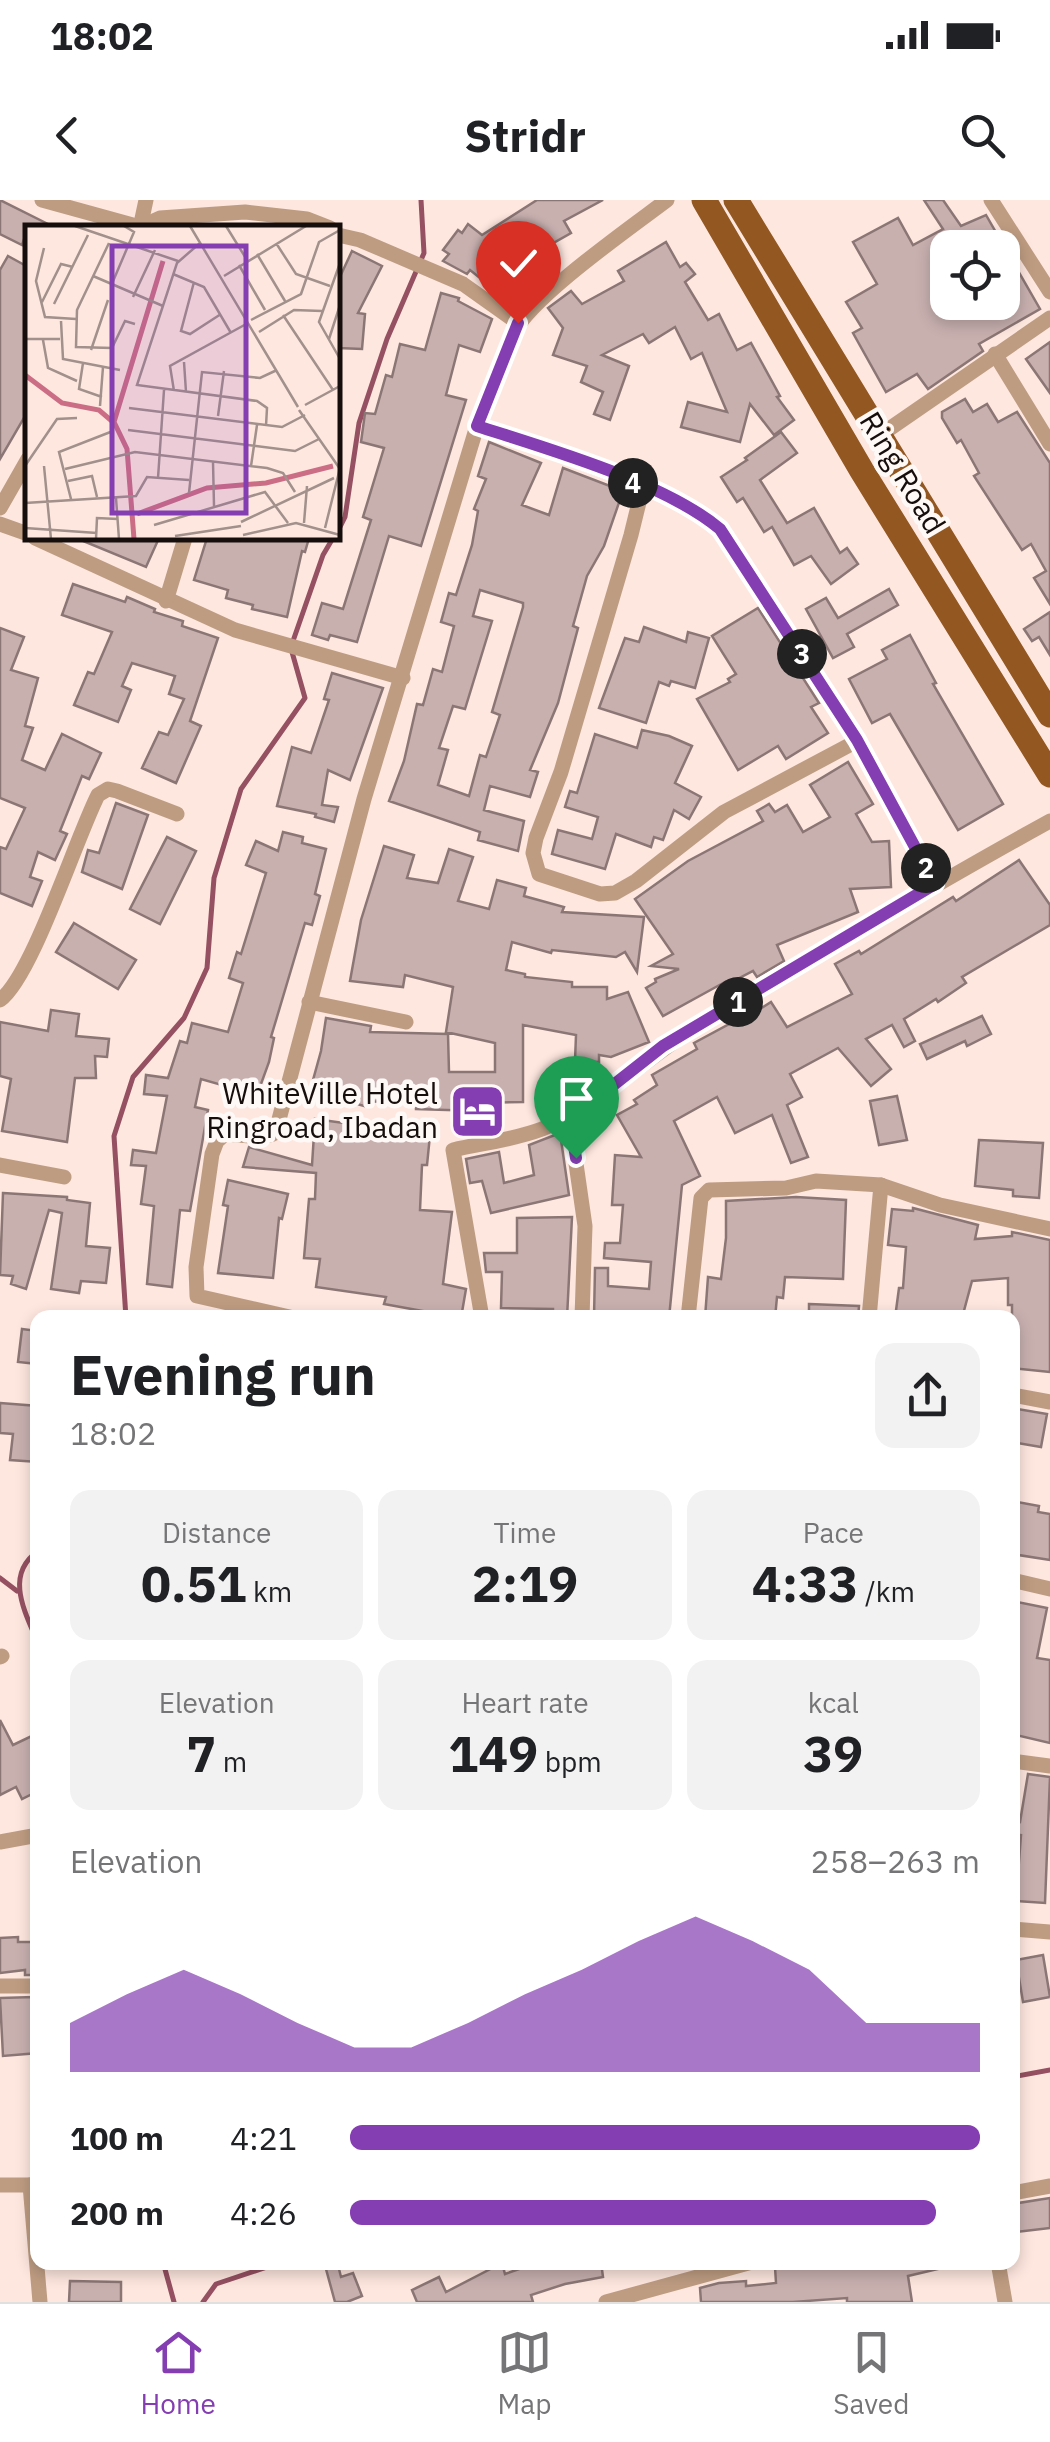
<!DOCTYPE html>
<html lang="en">
<head>
<meta charset="utf-8">
<style>
  :root { --surface:#fff; --page:#f2f2f2; --text:#202124; --muted:#757577; --line:#e0e0e0; --accent:#843eb1 }
  body { margin:0; font-family:"IBM Plex Sans",sans-serif; background:var(--page); color:var(--text); height:100vh; display:flex; flex-direction:column; font-size:38px; white-space:nowrap }
  * { box-sizing:border-box; margin:0 }
  p { font-size:32px; color:var(--muted) }
  .icon { flex:none; width:55px; height:55px; fill:none; stroke:currentColor; stroke-width:2; stroke-linecap:round; stroke-linejoin:round }
  .map { position:relative; flex:1; overflow:hidden }
  .sheet { position:absolute; left:30px; top:1110px; width:990px; height:960px; display:flex; flex-direction:column; background:var(--surface); border-radius:20px; box-shadow:0 5px 15px #0003 }
  .sheet>* { flex:none }
  .tools { position:absolute; left:930px; top:30px; display:grid; gap:20px }
  .tools a { display:grid; place-items:center; width:90px; height:90px; border-radius:20px; background:var(--surface); box-shadow:0 5px 15px #0003; font-size:50px }
  .pin { position:absolute; display:grid; place-items:center; width:85px; height:85px; color:#fff; margin:-102px -42px; border-radius:50% 50% 50% 0; rotate:-45deg; box-shadow:0 0 10px #0007 }
  .pin .icon { rotate:45deg }
  .km { position:absolute; width:50px; height:50px; margin:-25px; border-radius:50%; background:#222; color:#fff; font-size:28px; line-height:50px; text-align:center }
  .round { display:grid; place-items:center; flex:none; width:105px; height:105px; border-radius:20px; background:var(--page) }
  .headline { display:flex; align-items:center; justify-content:space-between; height:170px; padding:0 40px }
  h1 { font-size:55px; font-weight:800; line-height:75px }
  .stats { display:grid; grid-template-columns:repeat(3,1fr); gap:15px; height:170px; padding:10px 40px }
  .stats div { display:grid; align-content:center; border-radius:20px; background:var(--page); text-align:center }
  .stats b { font-size:50px; font-weight:800 }
  .stats small { font-size:28px; font-weight:400 }
  .stats p { font-size:28px }
  .chart { height:280px; padding:20px 40px }
  .chart p { display:flex; justify-content:space-between }
  .chart svg { width:100%; height:180px; margin-top:10px; fill:var(--accent); opacity:.7 }
  ul { padding:0 40px; list-style:none; font-size:32px }
  li { display:grid; grid-template-columns:160px 120px 1fr; align-items:center; height:75px }
  li i { height:25px; border-radius:12px; background:var(--accent) }
  .status { display:flex; justify-content:space-between; align-items:center; height:70px; padding:0 50px; background:var(--surface); direction:ltr }
  .status svg { height:28px; fill:currentColor }
  header { display:flex; justify-content:space-between; align-items:center; height:130px; padding:0 40px; background:var(--surface); font-size:45px; font-weight:800 }
  .tabs { display:flex; justify-content:space-around; align-items:center; height:140px; border-top:2px solid var(--line); background:var(--surface); font-size:28px; color:var(--muted) }
  .tabs a { display:grid; justify-items:center; gap:5px }
  .tabs .selected { color:var(--accent) }
  .map>svg:first-child { display:block }
  .lines { fill:none; stroke-linecap:round; stroke-linejoin:round }
  .stream { stroke:#955061; stroke-width:5 }
  .building { fill:#c8b0af; stroke:#8c7675; stroke-width:2.5; fill-rule:evenodd }
  .minor { stroke:#be9c82; stroke-width:15 }
  .primary { stroke:#935721; stroke-width:25 }
  .route-casing { stroke:#fff; stroke-width:20 }
  .route { stroke:#843eb1; stroke-width:12 }
  .labels { text-anchor:middle; stroke-width:9; stroke-linejoin:round; paint-order:stroke }
  .street-label { font-size:30px; fill:#160e0c; stroke:#fef9f7 }
  .poi-label { font-size:30px; fill:#160e0c; stroke:#fef9f7; text-anchor:end }
  .inset-river { fill:none; stroke:#cc6d86; stroke-width:5 }
  .inset-road { fill:none; stroke:#a1908b; stroke-width:2.5 }
  .view { fill:#843eb1; fill-opacity:0.15; stroke:#843eb1; stroke-width:5 }
  .inset-edge { fill:none; stroke:#160e0c; stroke-width:5 }
</style>
</head>
<body>
<div class="status"><b>18:02</b><svg viewBox="0 0 49 12"><path d="M0 12V9h3v3zM5 12V6h3v6zM10 12V3h3v9zM15 12V0h3v12zM26 1h20v11H26zM47 4h2v5h-2z"/></svg></div>
<header><svg class="icon" aria-label="back" viewBox="0 0 24 24"><path d="M15 5l-7 7 7 7"/></svg>Stridr<svg class="icon" aria-label="search" viewBox="0 0 24 24"><circle cx="10" cy="10" r="6"/><path d="M15 15l6 6"/></svg></header>
<div class="map">
<svg width="1050" height="2102" viewBox="0 0 1050 2102">
  <rect width="100%" height="100%" fill="#fee7df"/>
  <g class="lines">
    <g class="stream">
      <polyline points="338,331 345,317 359,223 387,139 424,53 421,0"/>
      <polyline points="293,441 323,355 333,338"/>
      <polyline points="126,1118 114,936 133,877 184,818 207,768 214,678 241,589 305,498 292,452"/>
      <path d="M38 1351C4 1375 25 1412 38 1443"/>
      <polyline points="0,1378 17,1391"/>
      <polyline points="1012,1877 1050,1870"/>
      <polyline points="163,2062 174,2102"/>
      <polyline points="203,2102 216,2084 282,2062"/>
    </g>
  </g>
  <g class="building">
    <polygon points="0,0 56,28 28,28 22,45 0,34"/>
    <polygon points="537,0 603,0 564,21 571,33 548,46 546,43 514,64 507,54 485,82 470,70 467,74 443,61 449,54 443,50 458,30 462,33 468,24 482,35"/>
    <path d="M924 0H943L961 26 986 15 1040 109 979 144 983 151 928 189 917 174 886 192 853 133 862 128 846 102 877 84 853 42 898 18 913 45 943 29ZM948 48H1002V102H948Z"/>
    <polygon points="666,42 680,67 686,63 695,74 685,82 708,120 719,114 737,150 751,143 780,196 777,197 794,220 774,235 750,204 740,242 681,227 688,202 727,212 702,153 691,159 675,127 649,143 643,134 602,155 629,166 610,220 594,214 603,192 581,182 587,166 553,155 563,128 548,108 571,91 582,104 624,81 618,71"/>
    <polygon points="352,51 382,66 358,113 365,114 362,149 338,148 338,81"/>
    <polygon points="8,56 28,67 28,211 0,259 0,70"/>
    <polygon points="441,93 459,98 458,101 492,119 480,152 459,145 446,195 466,200 421,346 389,336 357,442 330,435 328,440 312,435 322,403 343,409 371,320 363,317 384,248 361,242 365,213 375,214 386,175 392,177 400,144 425,150"/>
    <polygon points="1050,142 1050,193 1026,159"/>
    <polygon points="965,199 973,212 987,204 998,222 1017,212 1050,263 1050,404 1034,378 1046,371 1031,344 1022,350 974,276 979,273 961,240 957,243 942,218 942,212"/>
    <polygon points="781,232 797,253 760,280 787,323 814,308 840,353 847,348 858,364 831,384 811,356 794,365 772,327 764,332 743,298 737,302 721,277 747,260 745,258"/>
    <path d="M489 242 541 263 522 305 549 315 563 268 623 291 604 346 587 376 573 426 578 428 558 503 530 570 538 572 530 597 490 586 484 610 524 621 518 651 478 640 480 632 389 601 404 561 417 504 423 505 433 469 442 472 454 426 441 422 449 393 456 395 472 345 478 311 474 309 486 279 478 276ZM480 390 523 403V407L492 512 500 515 486 557 480 555 469 596 438 585 448 550 439 548 453 506 465 509 492 421 473 416Z"/>
    <polygon points="76,338 159,338 146,367"/>
    <polygon points="207,338 309,338 305,352 302,351 287,417 252,409 253,405 226,398 228,390 194,380"/>
    <polygon points="73,384 125,402 127,397 155,409 154,412 183,421 182,426 218,438 190,521 201,526 176,583 142,568 159,532 168,535 184,499 169,494 175,476 132,463 122,486 131,490 118,522 74,505 88,472 94,474 112,432 62,415"/>
    <polygon points="889,389 898,405 847,434 854,447 833,458 806,409 826,398 838,418"/>
    <polygon points="758,408 819,503 811,507 828,533 786,559 778,546 738,570 697,499 730,482 728,479 736,474 712,436"/>
    <polygon points="1050,412 1050,455 1039,437 1032,441 1024,429"/>
    <polygon points="644,427 686,442 688,432 709,438 695,488 671,481 669,486 659,482 646,523 599,508 625,438 639,442"/>
    <polygon points="0,428 24,437 11,470 38,478 25,526 33,528 22,560 45,570 62,534 101,553 89,579 82,576 60,631 67,634 55,660 38,652 30,677 42,681 32,706 0,693 0,647 6,649 25,608 0,598"/>
    <polygon points="910,435 936,483 933,484 1003,604 958,630 890,514 872,523 849,479 887,459 882,450"/>
    <polygon points="332,473 383,488 350,580 328,570 322,605 338,607 334,622 315,617 316,614 277,606 292,547 311,553 329,500 324,499"/>
    <polygon points="642,530 669,536 692,546 675,583 701,597 689,619 674,610 663,640 654,637 651,647 616,634 605,669 552,654 558,630 592,639 598,617 565,607 570,591 577,593 595,534 637,548"/>
    <polygon points="848,562 873,604 856,614 872,642 889,641 891,687 850,689 858,712 777,745 784,761 757,777 753,771 726,785 725,782 663,816 646,788 656,782 655,779 679,769 651,766 673,754 635,699 688,661 763,621 757,611 769,604 775,612 787,605 803,632 830,617 810,585"/>
    <polygon points="116,603 148,615 122,689 82,672 88,650 99,653"/>
    <polygon points="283,632 303,637 302,643 326,649 315,694 320,696 312,725 305,723 271,837 274,838 269,862 257,895 201,879 195,907 208,910 190,1011 180,1010 172,1087 147,1084 154,1006 141,1004 146,966 131,965 133,950 156,953 167,896 144,894 146,875 168,878 180,841 187,843 192,823 228,832 243,783 229,778 237,752 241,754 266,673 246,665 256,641 278,651"/>
    <polygon points="167,637 196,651 160,724 130,709"/>
    <polygon points="384,646 414,655 407,678 438,683 449,649 473,657 458,701 489,709 497,680 526,688 524,696 564,707 562,712 644,717 637,772 625,752 616,757 552,750 551,753 512,742 506,770 525,774 525,777 572,782 572,787 607,787 607,799 628,792 649,842 611,857 599,855 599,862 575,861 576,835 523,825 523,902 478,903 478,911 416,909 416,900 365,902 364,906 310,891 321,851 326,818 371,826 370,832 448,834 449,872 495,872 495,843 446,832 453,787 405,775 403,787 350,781 361,720"/>
    <polygon points="1019,660 1050,705 1050,725 962,777 966,783 938,802 936,799 904,819 915,841 904,847 892,825 866,839 891,869 871,886 838,848 790,874 802,897 787,905 808,957 791,963 772,915 735,933 717,897 674,921 700,976 682,985 669,1118 594,1118 595,1068 608,1068 608,1086 649,1089 651,1062 604,1058 605,1043 620,1043 623,1005 612,1005 615,955 641,957 617,915 637,904 634,900 657,885 652,875 697,849 694,843 735,821 737,824 771,802 787,827 852,794 835,764 859,751 861,754 953,697 956,701"/>
    <polygon points="74,723 136,760 118,789 56,752"/>
    <polygon points="51,810 79,814 76,836 109,839 107,857 95,856 96,878 75,878 67,942 2,931 11,879 0,876 0,822 48,831"/>
    <polygon points="982,816 991,834 967,846 965,841 927,859 920,844"/>
    <polygon points="897,896 907,940 879,945 870,901"/>
    <polygon points="315,919 430,935 427,965 422,965 420,1010 452,1012 443,1084 466,1089 461,1118 384,1104 386,1097 316,1087 320,1059 304,1058 309,999 315,999 316,973 243,967 249,947 312,965"/>
    <polygon points="560,933 569,995 491,1013 482,981 470,983 466,959 499,952 504,983 534,975 529,945"/>
    <polygon points="979,940 1043,943 1039,998 1013,996 1013,990 975,986"/>
    <polygon points="228,980 288,994 282,1019 279,1018 273,1078 218,1073 228,1006 223,1005"/>
    <polygon points="3,993 67,997 67,1000 90,1003 86,1046 110,1048 106,1083 81,1081 79,1093 51,1089 62,1013 49,1010 26,1089 11,1084 13,1076 0,1075"/>
    <polygon points="796,997 846,1000 843,1079 785,1077 783,1098 777,1097 775,1118 705,1118 708,1077 721,1079 726,1038 726,1001"/>
    <polygon points="913,1008 978,1025 975,1039 1012,1036 1012,1032 1050,1040 1050,1172 1012,1168 1012,1105 1008,1105 1008,1078 972,1081 962,1118 895,1118 899,1088 903,1088 906,1047 888,1045 892,1009 913,1011"/>
    <polygon points="572,1017 567,1118 553,1118 553,1109 501,1108 502,1072 486,1072 484,1053 517,1053 517,1018"/>
    <polygon points="809,1104 859,1106 858,1118 809,1118"/>
    <polygon points="22,1129 38,1131 38,1164 18,1162"/>
    <polygon points="0,1203 38,1206 38,1262 10,1260 13,1234 0,1233"/>
    <polygon points="1012,1208 1047,1214 1041,1247 1012,1242"/>
    <polygon points="1012,1301 1039,1306 1038,1312 1050,1314 1050,1360 1012,1354"/>
    <polygon points="1012,1401 1047,1408 1037,1458 1050,1460 1050,1543 1012,1534"/>
    <polygon points="0,1520 13,1545 38,1533 38,1591 22,1599 16,1587 0,1595"/>
    <polygon points="1028,1574 1050,1577 1045,1703 1016,1701 1021,1635 1012,1634 1012,1621 1020,1622"/>
    <polygon points="18,1737 18,1742 38,1742 38,1775 25,1775 25,1770 0,1773 0,1738"/>
    <polygon points="1043,1755 1050,1797 1023,1802 1016,1760"/>
    <polygon points="34,1797 38,1853 3,1856 0,1798"/>
    <polygon points="1050,1998 1050,2028 1015,2032 1012,2004"/>
    <polygon points="539,2062 601,2062 603,2077 565,2084 531,2095 533,2102 417,2102 412,2090 439,2077 446,2092 502,2063 505,2074"/>
    <polygon points="847,2062 942,2062 942,2068 908,2076 912,2102 847,2102 847,2098 793,2102 701,2102 700,2088 719,2083 746,2081 746,2086 776,2083 775,2067"/>
    <polygon points="338,2065 341,2077 353,2073 362,2096 347,2102 335,2102 326,2069"/>
    <polygon points="70,2081 121,2082 121,2102 69,2102"/>
  </g>
  <g class="lines">
    <g class="minor">
      <polyline points="42,0 140,27 160,18 245,12 307,19 330,28"/>
      <polyline points="991,0 1050,92"/>
      <polyline points="140,28 146,0"/>
      <polyline points="338,35 360,40 463,84 518,123"/>
      <polyline points="995,154 1050,244"/>
      <path d="M477 226C524 242 571 258 617 276 654 291 689 303 720 329L857 541 935 684"/>
      <polyline points="879,236 1050,118"/>
      <polyline points="643,286 631,335 561,572 536,638 533,653 539,674 600,694 615,693 636,681 724,612 857,541"/>
      <polyline points="0,308 28,259"/>
      <polyline points="0,324 28,334"/>
      <polyline points="35,338 235,430 403,478"/>
      <polyline points="166,401 185,338"/>
      <path d="M0 800C32 777 76 638 98 595L108 589 117 591 177 614"/>
      <polyline points="309,802 406,822"/>
      <polyline points="569,915 585,1026 582,1118"/>
      <polyline points="0,965 64,977"/>
      <path d="M294 1118 197 1096 196 1067 212 954 217 941 225 934 263 937 273 934 277 927 364 599 477 226 513 134C531 97 630 28 667 0"/>
      <path d="M482 1118 453 950C483 943 513 940 542 929 601 905 647 856 701 824 816 755 932 686 1050 621"/>
      <polyline points="688,1118 701,998 709,990 786,988 816,981 881,985 940,1005 1050,1029"/>
      <polyline points="869,1118 881,985"/>
      <polyline points="1012,1195 1050,1202"/>
      <polyline points="1012,1380 1050,1389"/>
      <polyline points="0,1457 2,1456"/>
      <polyline points="1012,1561 1050,1566"/>
      <polyline points="0,1642 38,1635"/>
      <polyline points="1012,1729 1050,1732"/>
      <polyline points="0,1786 38,1786"/>
      <polyline points="0,1985 36,1985"/>
      <polyline points="30,1985 40,2102"/>
      <polyline points="1012,1993 1050,1986"/>
      <polyline points="998,2062 1005,2102"/>
      <polyline points="606,2102 752,2062"/>
    </g>
    <g class="primary">
      <polyline points="704,0 862,271 1050,575"/>
      <polyline points="736,0 1050,515"/>
    </g>
  </g>
  <g class="lines">
    <defs>
      <path id="route" d="M518 123 477 226C548 249 664 282 720 329L857 540 935 684 663 846 602 894 569 915 576 958"/>
    </defs>
    <use href="#route" class="route-casing"/>
    <use href="#route" class="route"/>
  </g>
  <defs>
    <symbol id="hotel-square" viewBox="-11 -11 22 22"><rect x="-9" y="-9" width="18" height="18" rx="4" fill="#843eb1" stroke="#fef9f7"/><path d="M-6-4.5h1.5V1H6V5H4.5V3h-9V5H-6ZM-4 0a1.8 1.8 0 1 1 3.6 0ZM.5 0V-2.5h3Q6-2.5 6 0Z" fill="#fff"/></symbol>
  </defs>
  <g fill-rule="evenodd">
    <use href="#hotel-square" x="446" y="880" width="63" height="63"/>
  </g>
  <g class="labels">
    <g class="street-label">
      <text transform="translate(902 273) rotate(59)" y="10">Ring Road</text>
    </g>
    <g class="poi-label">
      <text x="438" y="904">WhiteVille Hotel<tspan x="438" dy="34">Ringroad, Ibadan</tspan></text>
    </g>
  </g>
  <g transform="translate(25 25)">
    <rect width="315" height="315" fill="#fee7df"/>
    <path class="inset-river" d="M0 150 37 178 74 185 88 197M112 289 182 263 241 258 308 241M109 314 102 224 89 197 138 36"/>
    <path class="inset-road" d="M50 1 153 36M165 1 273 182M201 1 222 35M84 18 52 85 51 122 87 123 100 96 110 99M175 18 152 38 112 160 232 176 242 183 241 201M251 18 271 49 305 61M19 23 11 56 20 92 51 94M232 29 260 76M315 38 294 97 315 134M214 40 240 85M148 49 179 62 206 108M68 51 138 81M199 51 281 1M169 57 156 106 165 109 196 89M86 61 109 7 99 1M108 72 130 25M17 77 36 39 48 42M29 79 63 10M258 90 308 165M226 95 276 69 294 17 315 5M36 96 38 134 95 145M234 107 269 85 297 86M0 114H35M304 114 315 80M18 115 23 143 52 156M66 125 83 75M159 137 161 167M58 138 54 164 77 172M149 166 145 141 223 98M280 180 315 161M75 181 78 142M104 183 257 202 280 190M274 185 315 244M193 191 199 146M103 205 270 226 294 214M188 237 189 281M0 241 32 194 52 193M19 241 26 314M226 241 232 200M40 244 110 227 242 243 258 248 270 267M133 253 139 165M43 256 67 251 72 272M164 268 177 147 235 153 252 145M91 273 94 314M46 274 34 227 88 206M0 278 111 271 122 252 164 255M216 297 309 253M279 298 282 261M129 300 240 267 263 298M0 303 72 308M300 303 315 243M218 310 271 298 315 310M150 311 216 301M71 314 72 293 93 294"/>
    <path class="view" d="M87 21H221V288H87Z"/>
    <rect width="315" height="315" class="inset-edge"/>
  </g>
</svg>
<div class="tools">
<a><svg class="icon" aria-label="locate" viewBox="0 0 24 24"><circle cx="12" cy="12" r="6"/><path d="M12 2v4M12 18v4M2 12h4M18 12h4"/></svg></a>
</div>
<div class="pin" style="left:576px;top:958px;background:#1e9e55"><svg class="icon" aria-label="arrive" viewBox="0 0 24 24"><path d="M6 21V4h12l-3 4 3 4H6"/></svg></div>
<div class="pin" style="left:518px;top:123px;background:#d93025"><svg class="icon" aria-label="check" viewBox="0 0 24 24"><path d="M5 12l5 5 9-10"/></svg></div>
<b class="km" style="left:738px;top:802px">1</b>
<b class="km" style="left:926px;top:668px">2</b>
<b class="km" style="left:802px;top:454px">3</b>
<b class="km" style="left:633px;top:283px">4</b>
<section class="sheet">
<div class="headline"><div><h1>Evening run</h1><p>18:02</p></div><a class="round"><svg class="icon" aria-label="share" viewBox="0 0 24 24"><path d="M12 15V3M7 8l5-5 5 5M5 13v7h14v-7"/></svg></a></div>
<div class="stats">
<div><p>Distance</p><b>0.51<small> km</small></b></div>
<div><p>Time</p><b>2:19</b></div>
<div><p>Pace</p><b>4:33<small> /km</small></b></div>
</div>
<div class="stats">
<div><p>Elevation</p><b>7<small> m</small></b></div>
<div><p>Heart rate</p><b>149<small> bpm</small></b></div>
<div><p>kcal</p><b>39</b></div>
</div>
<div class="chart"><p><span>Elevation</span>258–263 m</p>
<svg viewBox="0 0 160 44" preserveAspectRatio="none"><path d="M0 44V32L10 25L20 19L30 25L40 32L50 38L60 38L70 32L80 25L90 19L100 12L110 6L120 12L130 19L140 32L150 32L160 32V44z"/></svg>
</div>
<ul>
<li><b>100 m</b>4:21<i style="width:100%"></i></li>
<li><b>200 m</b>4:26<i style="width:93%"></i></li>
</ul>
</section>
</div>
<nav class="tabs">
<a class="selected"><svg class="icon" aria-label="home" viewBox="0 0 24 24"><path d="M3 11l9-7 9 7M6 9v11h12V9"/></svg>Home</a>
<a><svg class="icon" aria-label="map" viewBox="0 0 24 24"><path d="M3 6l6-2 6 2 6-2v14l-6 2-6-2-6 2zM9 4v14M15 6v14"/></svg>Map</a>
<a><svg class="icon" aria-label="saved" viewBox="0 0 24 24"><path d="M7 4h10v16l-5-4-5 4z"/></svg>Saved</a>
</nav>
</body>
</html>
